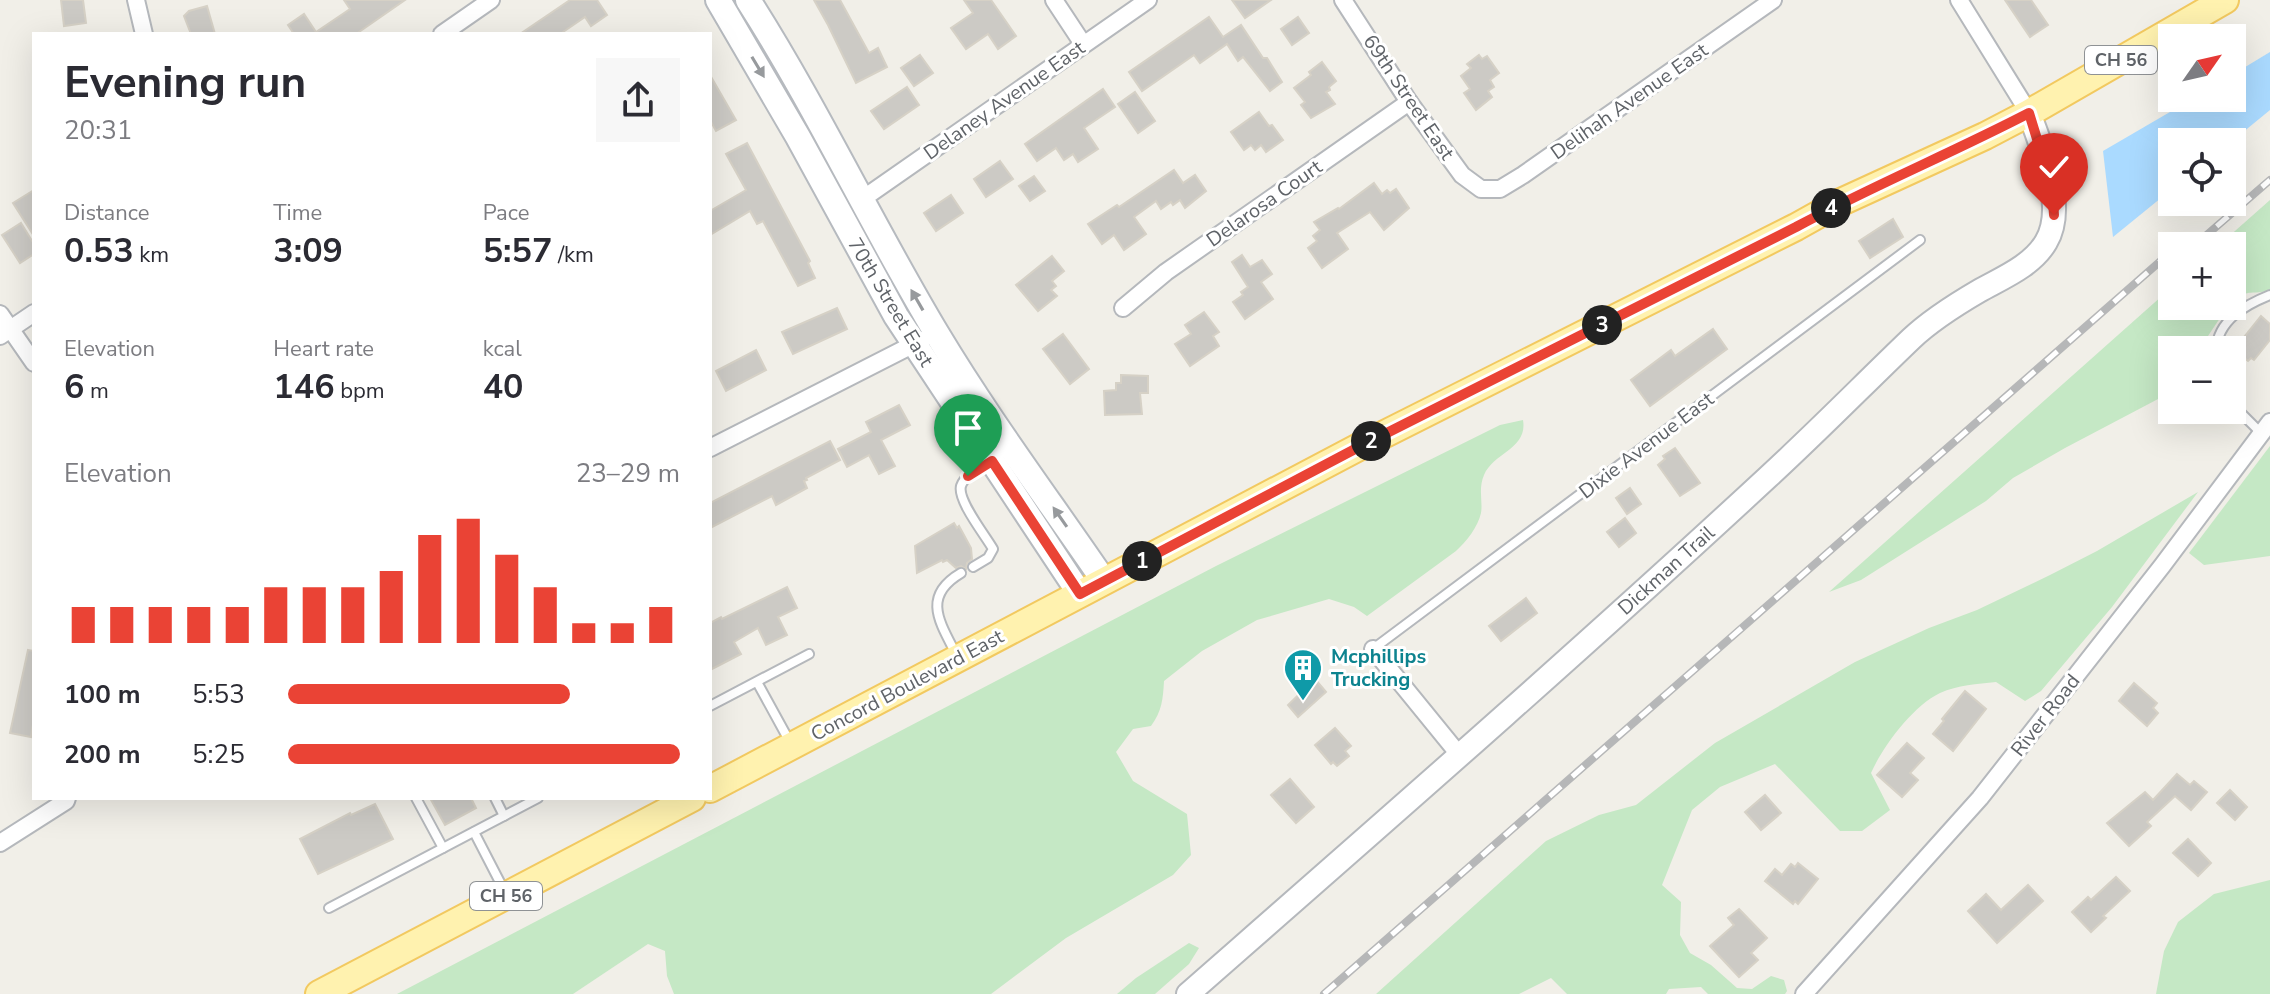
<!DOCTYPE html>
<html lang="en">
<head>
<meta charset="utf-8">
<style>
  :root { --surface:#fff; --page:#f7f7f7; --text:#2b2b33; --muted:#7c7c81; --accent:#ea4335 }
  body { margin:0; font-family:"Nunito Sans",sans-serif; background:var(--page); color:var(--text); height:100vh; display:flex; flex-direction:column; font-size:30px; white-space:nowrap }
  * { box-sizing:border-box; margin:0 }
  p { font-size:26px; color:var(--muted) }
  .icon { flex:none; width:44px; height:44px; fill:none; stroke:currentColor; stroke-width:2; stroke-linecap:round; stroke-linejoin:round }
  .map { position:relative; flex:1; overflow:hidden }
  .side { position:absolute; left:32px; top:32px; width:680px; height:768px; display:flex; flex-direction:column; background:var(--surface); border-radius:0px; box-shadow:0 8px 32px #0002 }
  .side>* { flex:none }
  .needle { width:52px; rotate:56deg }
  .buttons { position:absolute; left:2158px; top:24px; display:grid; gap:16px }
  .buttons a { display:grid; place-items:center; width:88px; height:88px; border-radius:0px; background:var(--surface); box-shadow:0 8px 32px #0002; font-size:40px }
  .pin { position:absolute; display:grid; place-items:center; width:68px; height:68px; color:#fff; margin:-82px -34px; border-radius:50% 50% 50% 0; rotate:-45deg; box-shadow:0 0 8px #0007 }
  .pin .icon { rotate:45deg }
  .km { position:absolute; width:40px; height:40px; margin:-20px; border-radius:50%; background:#222; color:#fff; font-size:22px; line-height:40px; text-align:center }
  .round { display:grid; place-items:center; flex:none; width:84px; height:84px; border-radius:0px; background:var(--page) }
  .overview { display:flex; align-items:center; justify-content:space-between; height:136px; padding:0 32px }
  h1 { font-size:44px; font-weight:700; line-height:60px }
  .stats { display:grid; grid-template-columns:repeat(3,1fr); gap:12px; height:136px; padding:8px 32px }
  .stats div { display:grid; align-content:center }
  .stats b { font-size:34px; font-weight:700 }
  .stats small { font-size:22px; font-weight:400 }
  .stats p { font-size:22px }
  .chart { height:224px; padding:16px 32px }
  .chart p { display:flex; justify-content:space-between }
  .chart svg { width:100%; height:144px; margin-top:8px; stroke:var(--accent); stroke-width:6 }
  ul { padding:0 32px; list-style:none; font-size:26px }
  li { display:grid; grid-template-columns:128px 96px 1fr; align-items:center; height:60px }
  li i { height:20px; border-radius:10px; background:var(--accent) }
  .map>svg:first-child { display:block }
  .green { fill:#c5e8c5 }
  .water { fill:#aadaff }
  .building { fill:#cccac5; stroke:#d6d1c6; stroke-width:2 }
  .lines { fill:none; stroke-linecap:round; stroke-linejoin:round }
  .service-casing { stroke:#b5b8bc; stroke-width:12 }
  .minor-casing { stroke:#b5b8bc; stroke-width:20 }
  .tertiary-casing { stroke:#b5b8bc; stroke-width:26 }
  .secondary-casing { stroke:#b6babf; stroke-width:28 }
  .primary-casing { stroke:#f2c960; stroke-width:30 }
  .service { stroke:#fff; stroke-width:8 }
  .minor { stroke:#fff; stroke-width:16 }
  .tertiary { stroke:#fff; stroke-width:22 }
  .secondary { stroke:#fff; stroke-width:24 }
  .primary { stroke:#fff2af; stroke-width:26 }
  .rail-casing { stroke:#b6b7b8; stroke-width:8 }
  .rail { stroke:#fff; stroke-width:5; stroke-dasharray:15; stroke-linecap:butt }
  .oneway { fill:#979a9d }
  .route-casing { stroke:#fff; stroke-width:16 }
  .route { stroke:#ea4335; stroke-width:10 }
  .labels { text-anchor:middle; stroke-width:6; stroke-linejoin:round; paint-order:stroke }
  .shield { fill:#fff; stroke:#8f9295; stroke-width:2 }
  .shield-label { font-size:18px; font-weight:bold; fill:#5f6368 }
  .street-label { font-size:20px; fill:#5f6368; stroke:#fff }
  .culture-label { font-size:20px; font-weight:bold; fill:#0d838f; stroke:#fff; text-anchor:start }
</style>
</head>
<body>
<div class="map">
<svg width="2270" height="994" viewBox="0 0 2270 994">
  <rect width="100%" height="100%" fill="#f1efe8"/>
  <g class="green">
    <path d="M2270 200V290C2252 296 2250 287 2232 302V246H2218Z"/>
    <polygon points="2172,287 2172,306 2228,306 2204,342 2201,350 2172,350 2172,394 2160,398 2065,448 2013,478 1986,501 1861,580 1829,592"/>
    <path d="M1523 420C1528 449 1494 452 1484 475 1478 489 1483 501 1481 513 1478 527 1466 542 1456 551L1367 616 1354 607 1329 599 1257 620 1202 651 1164 681C1163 699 1162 711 1151 726L1133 729 1116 752 1133 781 1187 814 1191 855 1173 875 1066 938 991 994H674L667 976 665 951 648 944 573 994H397L1216 566 1500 425Z"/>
    <polygon points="2270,446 2270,556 2204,565 2189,553"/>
    <path d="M2198 492 2112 607 2041 691 2025 701 1996 682C1977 684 1958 685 1940 693 1913 706 1883 746 1871 773L1890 810 1862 831H1840L1775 764 1720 787 1692 810 1662 885 1681 902 1680 935 1690 953 1711 965 1737 988 1752 989 1771 976 1784 980 1787 991 1785 994H1708L1701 987 1669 989 1666 994H1567L1551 978 1519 994H1376L1546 841 1599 815 1636 805 1715 743 1855 662 1929 628 1977 610 2050 575 2097 551Z"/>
    <polygon points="2270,880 2270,994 2156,994 2164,951 2178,922 2214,894"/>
    <polygon points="1189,943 1199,948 1189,964 1155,994 1117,994 1136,978"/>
  </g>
  <polygon class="water" points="2270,52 2270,110 2231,142 2172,142 2172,189 2113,237 2103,151 2194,98 2232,98 2232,75"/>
  <g class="building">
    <polygon points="61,0 83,0 86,23 64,26"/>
    <polygon points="344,0 405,0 356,34 294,34 288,25 304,14 316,32 350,9"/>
    <polygon points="570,0 597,0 607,15 591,26 585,17 560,34 520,34"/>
    <polygon points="814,0 840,0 869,53 878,48 887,67 856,83 828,25"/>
    <polygon points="964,0 991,0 1016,36 998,49 988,34 966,49 951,28 973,13"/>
    <polygon points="1232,0 1271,0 1245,18"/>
    <polygon points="2005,0 2031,0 2048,25 2030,37"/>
    <polygon points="207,6 215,34 191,34 184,16 189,11"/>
    <polygon points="1209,17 1223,37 1241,25 1263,58 1267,58 1282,82 1270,91 1243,57 1238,61 1227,44 1200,63 1194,55 1142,91 1129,72"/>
    <polygon points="1298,17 1309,33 1292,45 1281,29"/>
    <polygon points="920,55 933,73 914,86 901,68"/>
    <polygon points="1479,55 1482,59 1487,56 1499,73 1490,80 1494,87 1488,91 1492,97 1476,110 1464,93 1470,89 1461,76 1471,68 1467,64"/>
    <polygon points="1322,62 1336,81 1329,87 1330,90 1326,92 1335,104 1311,118 1301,105 1305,102 1294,88 1311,75 1309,72"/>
    <polygon points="710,75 736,120 716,131 710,120"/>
    <polygon points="907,87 919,105 884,129 871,111"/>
    <polygon points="1103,89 1115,107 1084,128 1098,149 1078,162 1073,154 1064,160 1056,148 1037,161 1025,144"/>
    <polygon points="1135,92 1155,121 1138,133 1118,104"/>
    <polygon points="1259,112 1269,126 1272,125 1283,140 1266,152 1261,145 1255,150 1251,145 1244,150 1231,132"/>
    <polygon points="747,143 810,261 808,263 815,278 798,286 763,221 757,224 750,211 710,235 710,211 746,190 726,154"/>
    <polygon points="1000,161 1013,179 986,197 974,179"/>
    <polygon points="1174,170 1183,183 1195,175 1206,191 1185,208 1180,200 1173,205 1171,202 1161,209 1156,201 1134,217 1146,234 1124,250 1114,235 1102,244 1088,224 1117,205 1119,207"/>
    <polygon points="1034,176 1045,191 1030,201 1019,186"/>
    <polygon points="1374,183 1382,194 1387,190 1390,193 1396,189 1409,208 1384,230 1370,212 1337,233 1348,249 1322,268 1308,248 1317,241 1313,236 1320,230 1314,222 1338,208 1339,209"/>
    <polygon points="34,190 34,236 13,203"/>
    <polygon points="951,195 963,213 936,231 924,213"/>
    <polygon points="1893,219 1903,237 1870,258 1859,241"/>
    <polygon points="21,223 34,244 34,254 20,263 2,235"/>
    <polygon points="1242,255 1250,267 1262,260 1272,274 1261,282 1273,299 1245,319 1233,302 1243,295 1241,292 1248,287 1232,262"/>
    <polygon points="1052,256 1064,271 1052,281 1056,286 1051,290 1057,296 1038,311 1016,285"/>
    <polygon points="837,308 847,329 793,354 782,332"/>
    <polygon points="1204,312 1219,332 1213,336 1219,346 1190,366 1175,344 1191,334 1185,325"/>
    <polygon points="2261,316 2270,324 2270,340 2254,360 2251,358 2248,361 2236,351 2239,347 2237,346"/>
    <polygon points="1713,329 1727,349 1650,406 1631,380 1671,350 1675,356"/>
    <polygon points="1063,334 1089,369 1070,384 1043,349"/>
    <polygon points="756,350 766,370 726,391 716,371"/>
    <polygon points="1121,375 1148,376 1148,393 1140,393 1142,414 1105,415 1104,391 1116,390 1116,383 1121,383"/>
    <polygon points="899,405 910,425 881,440 895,466 879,474 869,455 847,467 838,449 871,432 866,422"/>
    <polygon points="830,441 840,460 806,478 807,480 804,481 807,488 776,505 772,496 710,528 710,503"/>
    <polygon points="1675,448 1700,483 1680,496 1658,465 1665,459 1663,456"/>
    <polygon points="1630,488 1641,504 1627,514 1616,498"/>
    <polygon points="1625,518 1636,533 1619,547 1607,532"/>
    <polygon points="954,523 957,528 959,526 971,548 972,559 967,563 966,569 961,566 956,568 947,560 943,562 942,560 917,573 915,546"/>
    <polygon points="787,587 797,608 778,617 787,635 766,645 758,628 734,642 741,654 710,670 710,623 721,617 722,619"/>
    <polygon points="1526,598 1537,613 1501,641 1489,626"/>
    <polygon points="28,650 34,651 34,718 31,737 10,733"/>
    <polygon points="1315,679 1326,692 1298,717 1288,705"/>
    <polygon points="2134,683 2157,703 2153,708 2158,713 2147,726 2119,701"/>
    <polygon points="1965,691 1986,709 1953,751 1933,734 1944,721 1942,719"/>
    <polygon points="1335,728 1351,746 1345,751 1349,756 1337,766 1333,762 1331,764 1315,745"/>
    <polygon points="1907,743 1924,758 1910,773 1918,780 1902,797 1877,775"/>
    <polygon points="2177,774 2190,785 2194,781 2207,792 2191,810 2175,796 2147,822 2151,826 2129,846 2107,823 2145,792 2153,800"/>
    <polygon points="1290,779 1314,807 1296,823 1271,795"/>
    <polygon points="2230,790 2247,807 2235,820 2217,803"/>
    <polygon points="1765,795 1781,813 1761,830 1745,812"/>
    <polygon points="430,798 471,798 476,808 445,825"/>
    <polygon points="375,804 393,839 318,874 300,839 350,813 351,815"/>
    <polygon points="2188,839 2211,863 2198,876 2173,853"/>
    <polygon points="1798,863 1818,879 1798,904 1795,901 1793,904 1765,881 1775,869 1782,875 1791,864 1795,867"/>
    <polygon points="2116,877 2130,891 2103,916 2106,918 2091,932 2072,912 2088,897 2091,900"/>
    <polygon points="2028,885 2043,901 1997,943 1968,911 1986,894 2001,910"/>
    <polygon points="1739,909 1767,938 1751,953 1758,960 1739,977 1710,946 1734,925 1728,918"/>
  </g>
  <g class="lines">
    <defs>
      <g id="service">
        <path d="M2216 350C2218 320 2245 305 2270 295"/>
        <polyline points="2232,404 2261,433"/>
        <path d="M973 567 988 558 993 549C985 535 957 500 961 486 965 474 982 467 991 461"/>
        <polyline points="1373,649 1920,240"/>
        <path d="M956 654C939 621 922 596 961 573"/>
        <polyline points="757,682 791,744"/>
        <polyline points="710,706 809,654"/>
        <polyline points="416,798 443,848"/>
        <polyline points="495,798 504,816"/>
        <polyline points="474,832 505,892"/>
        <polyline points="329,908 538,798"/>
      </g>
      <g id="minor">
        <polyline points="136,0 144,34"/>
        <polyline points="1054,0 1083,44"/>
        <polyline points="1343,0 1409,102 1462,175 1481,189 1500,189 1523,175 1773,0"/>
        <polyline points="1959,0 2029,113"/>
        <polyline points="442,34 491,0"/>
        <polyline points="861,200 1148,0"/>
        <polyline points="1123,308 1166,272 1409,102"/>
        <polyline points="0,314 34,363"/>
        <polyline points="0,336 34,313"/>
        <polyline points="710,448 922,340"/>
        <polyline points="1373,649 1461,757"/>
        <polyline points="0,843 66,801 67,798"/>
        <polyline points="1804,994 1980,798 2162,566 2270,422"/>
      </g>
      <path id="tertiary" d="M1188 994C1383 823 1578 653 1768 477 1817 432 1863 385 1911 339 1931 320 1955 305 1979 291 2002 278 2032 266 2046 242 2067 207 2042 148 2029 113"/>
      <g id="secondary">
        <polyline points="718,0 798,137 896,316 1080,594"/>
        <path d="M748 0C817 108 871 224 937 334 988 419 1048 499 1104 581"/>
      </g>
      <g id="primary">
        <polyline points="710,789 1357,448 1796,227 1839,203 1985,136 2029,113 2225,0"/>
        <polyline points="319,994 692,798"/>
      </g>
    </defs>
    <use href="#service" class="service-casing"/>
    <use href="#minor" class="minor-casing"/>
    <use href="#tertiary" class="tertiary-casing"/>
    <use href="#secondary" class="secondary-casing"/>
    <use href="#primary" class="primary-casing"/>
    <use href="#service" class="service"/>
    <use href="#minor" class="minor"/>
    <use href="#tertiary" class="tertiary"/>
    <use href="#secondary" class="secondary"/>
    <use href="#primary" class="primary"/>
    <defs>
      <g id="rail">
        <polyline points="2194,246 2270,180"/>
        <polyline points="1324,994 2172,251"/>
      </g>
    </defs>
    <use href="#rail" class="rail-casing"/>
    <use href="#rail" class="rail"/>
  </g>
  <defs><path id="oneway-solid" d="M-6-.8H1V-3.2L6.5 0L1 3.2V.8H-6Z" transform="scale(2)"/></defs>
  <g class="oneway">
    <use href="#oneway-solid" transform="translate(758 67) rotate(59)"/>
    <use href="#oneway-solid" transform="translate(917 300) rotate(-120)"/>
    <use href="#oneway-solid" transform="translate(1060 517) rotate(-125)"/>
  </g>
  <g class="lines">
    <defs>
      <path id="route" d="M968 476 992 461 1080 594 1357 448 1796 227C1872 186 1952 153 2029 113L2052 188 2054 215"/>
    </defs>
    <use href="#route" class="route-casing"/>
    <use href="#route" class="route"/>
  </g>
  <defs>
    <symbol id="building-pin" viewBox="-11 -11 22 30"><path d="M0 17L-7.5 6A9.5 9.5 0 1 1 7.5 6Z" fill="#0f9aa8" stroke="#fff"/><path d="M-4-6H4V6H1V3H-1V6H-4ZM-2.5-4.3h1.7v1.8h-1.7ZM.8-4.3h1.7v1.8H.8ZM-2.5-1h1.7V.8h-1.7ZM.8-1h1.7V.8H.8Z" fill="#fff"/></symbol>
  </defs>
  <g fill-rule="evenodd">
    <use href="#building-pin" x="1281" y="646" width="44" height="60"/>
  </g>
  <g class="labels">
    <g class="shield">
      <rect x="2085" y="46" width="72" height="28" rx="6"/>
      <rect x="470" y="882" width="72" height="28" rx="6"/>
    </g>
    <g class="shield-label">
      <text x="2121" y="66">CH 56</text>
      <text x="506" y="902">CH 56</text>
    </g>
    <g class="street-label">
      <text transform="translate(1409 97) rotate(56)" y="7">69th Street East</text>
      <text transform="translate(1004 100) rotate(-35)" y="7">Delaney Avenue East</text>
      <text transform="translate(1629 101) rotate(-35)" y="7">Delihah Avenue East</text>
      <text transform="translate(1264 203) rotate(-35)" y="7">Delarosa Court</text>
      <text transform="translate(891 302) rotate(59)" y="7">70th Street East</text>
      <text transform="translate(1646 445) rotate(-37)" y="7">Dixie Avenue East</text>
      <text transform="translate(1666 570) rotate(-42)" y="7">Dickman Trail</text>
      <text transform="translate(907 685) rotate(-28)" y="7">Concord Boulevard East</text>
      <text transform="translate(2045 715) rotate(-52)" y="7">River Road</text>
    </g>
    <g class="culture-label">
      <text x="1331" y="663">Mcphillips<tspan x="1331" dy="23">Trucking</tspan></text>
    </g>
  </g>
</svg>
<div class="buttons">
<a><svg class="needle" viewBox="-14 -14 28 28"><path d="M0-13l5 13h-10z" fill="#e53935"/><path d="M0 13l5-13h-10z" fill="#7c7c81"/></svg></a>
<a><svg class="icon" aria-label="locate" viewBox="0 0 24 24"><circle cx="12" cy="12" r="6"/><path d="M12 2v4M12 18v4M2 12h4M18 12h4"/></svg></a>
<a>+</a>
<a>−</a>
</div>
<div class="pin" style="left:968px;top:476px;background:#1e9e55"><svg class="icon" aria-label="arrive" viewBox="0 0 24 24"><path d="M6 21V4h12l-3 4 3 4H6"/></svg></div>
<div class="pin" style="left:2054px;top:215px;background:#d93025"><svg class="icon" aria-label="check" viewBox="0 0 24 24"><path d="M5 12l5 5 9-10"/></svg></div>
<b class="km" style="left:1142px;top:561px">1</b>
<b class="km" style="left:1371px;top:441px">2</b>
<b class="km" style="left:1602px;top:325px">3</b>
<b class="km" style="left:1831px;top:208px">4</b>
<section class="side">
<div class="overview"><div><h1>Evening run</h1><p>20:31</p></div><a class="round"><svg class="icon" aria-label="share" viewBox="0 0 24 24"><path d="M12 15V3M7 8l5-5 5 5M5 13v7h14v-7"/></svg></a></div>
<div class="stats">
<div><p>Distance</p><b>0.53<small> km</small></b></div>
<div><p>Time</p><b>3:09</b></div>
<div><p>Pace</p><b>5:57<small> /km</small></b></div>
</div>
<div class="stats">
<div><p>Elevation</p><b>6<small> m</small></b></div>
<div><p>Heart rate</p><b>146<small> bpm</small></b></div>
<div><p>kcal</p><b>40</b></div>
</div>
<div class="chart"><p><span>Elevation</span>23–29 m</p>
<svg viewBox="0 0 160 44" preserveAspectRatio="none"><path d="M5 44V33M15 44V33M25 44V33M35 44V33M45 44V33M55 44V27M65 44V27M75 44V27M85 44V22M95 44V11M105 44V6M115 44V17M125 44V27M135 44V38M145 44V38M155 44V33"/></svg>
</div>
<ul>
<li><b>100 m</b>5:53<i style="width:72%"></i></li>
<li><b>200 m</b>5:25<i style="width:100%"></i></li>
</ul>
</section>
</div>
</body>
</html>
